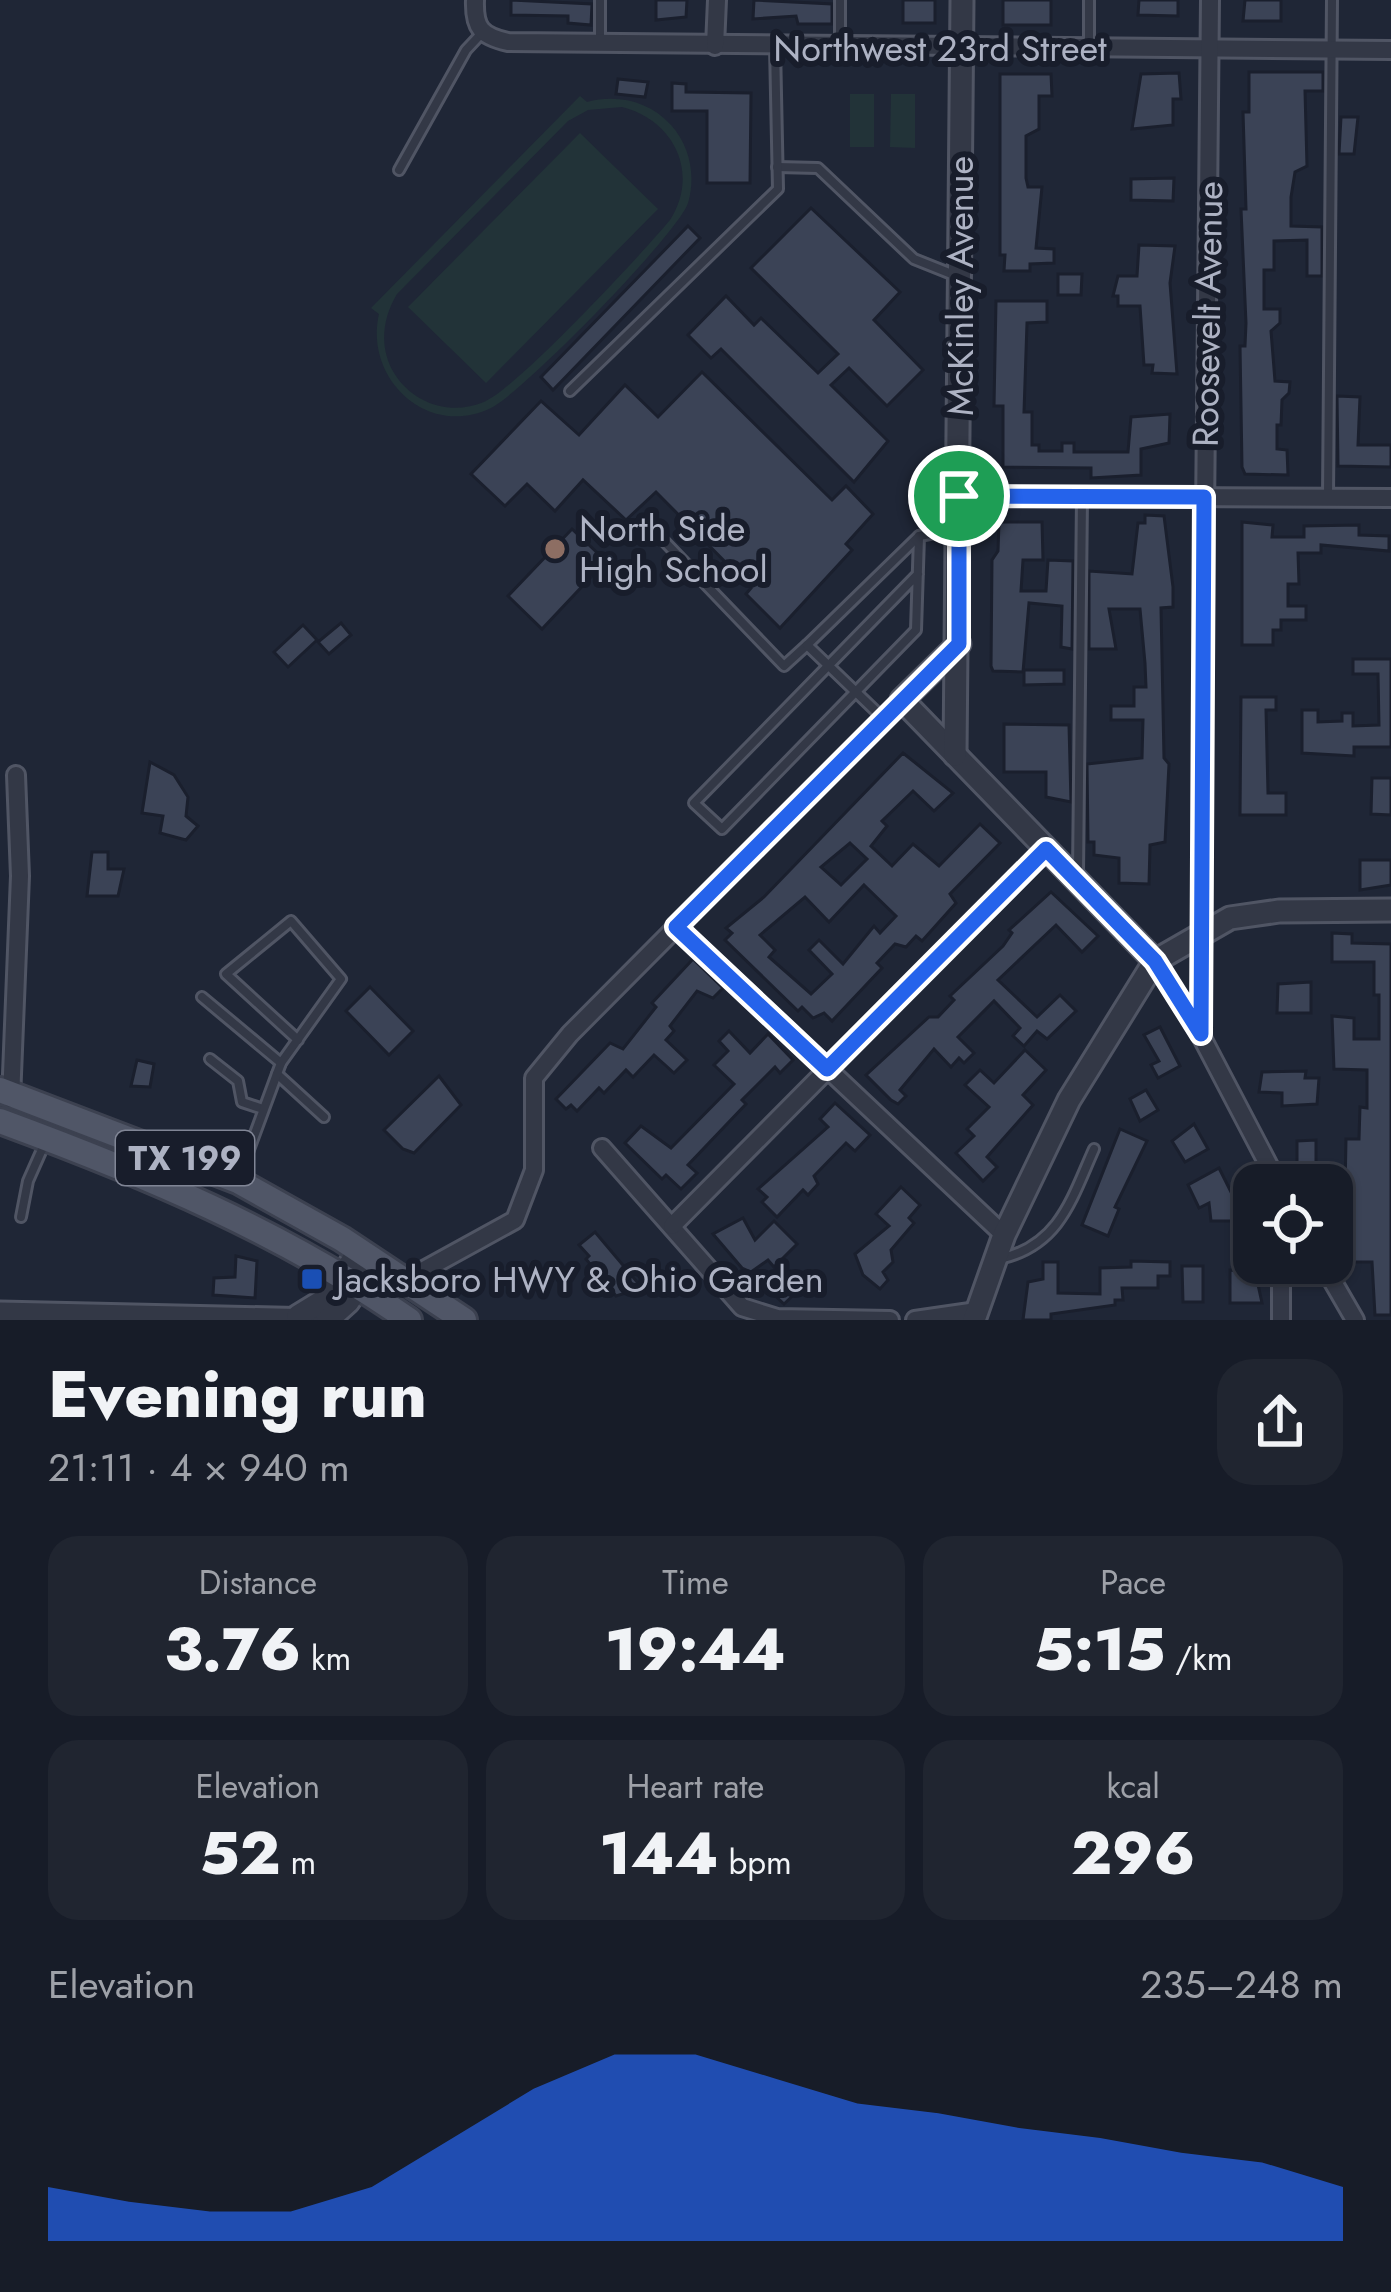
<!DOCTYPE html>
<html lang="en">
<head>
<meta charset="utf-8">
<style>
  :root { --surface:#171c28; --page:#202530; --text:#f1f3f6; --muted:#9ea1a8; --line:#363a45; --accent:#2563eb }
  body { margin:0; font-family:Jost,sans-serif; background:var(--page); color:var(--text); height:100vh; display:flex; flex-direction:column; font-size:45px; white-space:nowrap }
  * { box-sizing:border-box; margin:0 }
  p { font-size:39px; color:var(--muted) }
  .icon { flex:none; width:66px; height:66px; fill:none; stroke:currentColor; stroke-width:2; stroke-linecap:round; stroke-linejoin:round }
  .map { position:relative; height:1320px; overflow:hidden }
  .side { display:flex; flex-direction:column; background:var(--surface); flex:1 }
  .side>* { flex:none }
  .tools { position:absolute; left:1233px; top:1164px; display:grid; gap:24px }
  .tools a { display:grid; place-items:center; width:120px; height:120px; border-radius:24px; background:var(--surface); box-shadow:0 3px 9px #0004,0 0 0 3px var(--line); font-size:60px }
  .pin { position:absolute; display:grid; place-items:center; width:102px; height:102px; color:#fff; margin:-51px; border:6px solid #fff; border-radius:50%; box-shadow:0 3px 12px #0007 }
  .round { display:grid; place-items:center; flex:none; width:126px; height:126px; border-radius:36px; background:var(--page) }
  .overview { display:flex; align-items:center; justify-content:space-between; height:204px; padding:0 48px }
  h1 { font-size:66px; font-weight:800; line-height:90px }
  .stats { display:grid; grid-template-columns:repeat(3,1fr); gap:18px; height:204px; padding:12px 48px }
  .stats div { display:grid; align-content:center; border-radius:30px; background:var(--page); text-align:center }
  .stats b { font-size:60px; font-weight:800 }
  .stats small { font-size:33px; font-weight:400 }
  .stats p { font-size:33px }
  .chart { height:336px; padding:24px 48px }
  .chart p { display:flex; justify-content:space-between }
  .chart svg { width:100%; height:216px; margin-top:12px; fill:var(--accent); opacity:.7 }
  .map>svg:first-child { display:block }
  .green { fill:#223338; fill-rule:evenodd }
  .building { fill:#3b4356; stroke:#1a1f2d; stroke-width:3; fill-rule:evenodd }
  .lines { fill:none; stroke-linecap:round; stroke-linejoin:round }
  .service-casing { stroke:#505564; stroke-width:14 }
  .minor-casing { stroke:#505564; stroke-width:22 }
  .tertiary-casing { stroke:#505564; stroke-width:27 }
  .primary-casing { stroke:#3c4150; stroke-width:30 }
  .service { stroke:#333846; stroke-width:8 }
  .minor { stroke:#333846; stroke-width:16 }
  .tertiary { stroke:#333846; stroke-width:21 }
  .primary { stroke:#505667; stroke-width:24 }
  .route-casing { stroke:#fff; stroke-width:24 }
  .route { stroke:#2563eb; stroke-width:15 }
  .education-dot { fill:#8d6e63; stroke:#181d2b; stroke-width:4.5 }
  .transit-dot { fill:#1a4fb4; stroke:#181d2b; stroke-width:4.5 }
  .labels { text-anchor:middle; stroke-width:12; stroke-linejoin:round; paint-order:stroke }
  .shield { fill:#181d2b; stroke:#808595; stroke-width:3 }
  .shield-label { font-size:33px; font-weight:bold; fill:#adb2c3 }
  .street-label { font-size:36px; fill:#adb2c3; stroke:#181d2b }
  .poi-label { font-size:36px; fill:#adb2c3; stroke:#181d2b; text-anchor:start }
</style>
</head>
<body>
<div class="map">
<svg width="1391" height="1320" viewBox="0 0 1391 1320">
  <rect width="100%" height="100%" fill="#1f2636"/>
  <g class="green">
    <rect x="850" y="94" width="24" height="53"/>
    <polygon points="891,94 915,94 915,148 890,147"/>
    <path d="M580 96 587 102C617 94 649 101 671 125 690 146 696 176 688 203 678 234 522 393 491 408 427 439 364 378 379 314L371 308ZM622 107C674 120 700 173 670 220 642 254 516 389 484 402 451 416 413 404 394 373 379 348 382 319 397 294L568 121 588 110Z"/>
    <polygon points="580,133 658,209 486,383 408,307"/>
  </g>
  <g class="building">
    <polygon points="511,0 592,4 591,25 568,23 568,16 511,15"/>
    <polygon points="656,0 687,0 686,17 656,20"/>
    <polygon points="754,0 832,4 832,24 798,24 796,16 753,19"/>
    <rect x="903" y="0" width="32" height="23"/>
    <rect x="1003" y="0" width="48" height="25"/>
    <polygon points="1139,0 1178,0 1178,16 1138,15"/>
    <polygon points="1245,0 1281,0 1281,21 1243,21"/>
    <polygon points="1249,72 1323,72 1323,91 1305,91 1307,166 1295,172 1291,197 1291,226 1322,227 1322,276 1307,276 1307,240 1274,241 1274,270 1264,270 1264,309 1280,309 1280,323 1271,331 1275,381 1290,382 1289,393 1282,400 1281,425 1277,425 1277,449 1287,450 1288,475 1245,474 1242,467 1240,346 1245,346 1246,323 1241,209 1246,209 1243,112 1249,112"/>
    <polygon points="1179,73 1181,99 1173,99 1173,125 1132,129 1141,74"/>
    <polygon points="1000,74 1051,74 1052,96 1039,96 1039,129 1026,136 1026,178 1028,187 1042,187 1036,248 1054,249 1054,263 1030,264 1030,271 1004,271 1005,255 1000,255"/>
    <polygon points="618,79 648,82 645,97 616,94"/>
    <polygon points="672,83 686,84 686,92 751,93 750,183 707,183 707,111 672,111"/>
    <polygon points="1341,117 1358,117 1354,154 1339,154"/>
    <polygon points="1174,178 1173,201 1131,200 1131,179"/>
    <polygon points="811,208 900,292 874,320 923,370 887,406 849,368 831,385 888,441 854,482 721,349 711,358 688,335 726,296 754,325 761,318 818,373 838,354 751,268"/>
    <polygon points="688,226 700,238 553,390 541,377"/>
    <polygon points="1139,245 1175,246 1170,283 1177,374 1152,373 1153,365 1144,365 1140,306 1118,306 1118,296 1113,296 1118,276 1137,276"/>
    <polygon points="1058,274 1082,274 1081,295 1058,295"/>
    <polygon points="996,301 1047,301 1047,322 1027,323 1024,412 1032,412 1032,445 1039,445 1039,451 1062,451 1062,443 1074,443 1074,452 1128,452 1131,417 1170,414 1169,443 1141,449 1141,475 1091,478 1091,468 1003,467 1003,406 994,406"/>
    <polygon points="702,372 832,500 846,486 873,514 846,544 852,550 780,628 746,594 751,588 656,492 626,520 583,480 555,511 527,484 505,506 471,474 541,401 579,435 625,385 658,417"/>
    <polygon points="1337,396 1360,397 1358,445 1391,445 1391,467 1338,466"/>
    <polygon points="1145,515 1164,516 1173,587 1173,607 1161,608 1164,758 1169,764 1165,842 1150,845 1149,884 1119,883 1119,858 1094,855 1094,842 1088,842 1087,764 1142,758 1143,720 1111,720 1111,706 1134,706 1134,687 1146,687 1145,663 1140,609 1109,609 1116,649 1089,649 1089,571 1132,574 1138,523 1145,523"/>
    <polygon points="999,522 1042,522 1043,560 1023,560 1021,591 1046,591 1048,560 1073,561 1072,649 1061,647 1062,606 1029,603 1023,672 993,671 991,666 992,560 998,551"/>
    <polygon points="1242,522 1273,525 1272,537 1304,537 1304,526 1359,525 1359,535 1389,536 1389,551 1321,545 1321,553 1298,553 1299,584 1288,584 1288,606 1306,606 1306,620 1281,620 1281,630 1273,630 1273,645 1242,645"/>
    <polygon points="572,529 606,561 542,629 508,596"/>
    <polygon points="341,623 351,635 329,654 318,642"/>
    <polygon points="303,625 317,640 288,667 274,652"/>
    <polygon points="1353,659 1391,659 1391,747 1354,747 1354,756 1302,753 1302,710 1318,710 1318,722 1342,721 1342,713 1353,713 1353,726 1379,725 1378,674 1353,674"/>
    <polygon points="1024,670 1064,670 1064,684 1024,685"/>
    <polygon points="1241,697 1276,697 1276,710 1266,710 1268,793 1286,793 1286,815 1240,815"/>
    <polygon points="1004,724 1069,725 1071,802 1046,797 1046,772 1004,772"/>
    <path d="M903 753 953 793 934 811 913 791 882 821 887 826 871 846 892 866 913 844 939 866 980 824 1000 843 950 894 956 903 922 941 916 936 906 947 895 944 877 963 882 968 832 1021 824 1013 813 1018 802 1007 798 1011 725 940 732 933 726 928 764 897ZM850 843 867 859 841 885 821 867ZM864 885 896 916 880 933 874 926 843 964 819 940 809 950 832 974 811 994 769 957 775 950 760 935 805 897 829 922Z"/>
    <polygon points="150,762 174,775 188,797 186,816 198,826 186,840 160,833 163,816 142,813"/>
    <polygon points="1372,778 1391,778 1391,815 1371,814"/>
    <polygon points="92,852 108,852 108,869 124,869 118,896 87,896"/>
    <polygon points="1360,860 1391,860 1391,885 1360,890"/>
    <polygon points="1051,892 1098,936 1082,952 1056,925 998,980 1037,1017 1060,995 1076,1011 1047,1039 1037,1031 1024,1046 1013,1036 1020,1028 994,1001 958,1037 974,1053 964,1063 959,1058 951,1067 934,1049 900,1090 906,1096 898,1104 891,1100 866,1075 929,1017 938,1017 954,1000 950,996 1003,946 1012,933 1009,930"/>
    <polygon points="1332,933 1352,934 1352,943 1391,944 1391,1315 1375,1315 1372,1262 1346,1262 1347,1239 1334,1239 1334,1191 1345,1191 1346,1139 1359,1139 1360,1107 1367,1108 1367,1070 1334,1069 1332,1016 1354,1018 1354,1039 1379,1039 1379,995 1374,995 1374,962 1332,962"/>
    <polygon points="693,959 723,988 713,998 697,991 670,1026 674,1031 666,1040 687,1060 674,1073 654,1055 633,1077 626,1070 604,1093 599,1088 577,1111 571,1105 566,1109 556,1099 610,1043 623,1049 656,1007 652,1003"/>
    <polygon points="1311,982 1311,1013 1277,1013 1278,984"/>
    <polygon points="370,987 413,1031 389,1055 346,1011"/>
    <polygon points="1160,1027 1180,1066 1158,1078 1151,1065 1159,1061 1144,1035"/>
    <polygon points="729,1031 750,1053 768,1034 793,1060 780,1073 775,1067 742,1100 746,1104 688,1165 697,1173 681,1189 666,1175 662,1179 625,1143 641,1126 671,1148 734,1084 714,1065 728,1051 719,1041"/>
    <polygon points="1025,1050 1046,1070 1023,1095 1033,1105 987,1157 997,1167 983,1181 956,1153 974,1136 967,1129 989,1107 965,1085 980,1070 994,1083"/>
    <polygon points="137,1060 154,1064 150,1087 131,1086"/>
    <polygon points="1306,1071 1305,1078 1319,1078 1317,1104 1282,1106 1282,1093 1259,1092 1262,1072"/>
    <polygon points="439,1076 461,1105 414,1153 403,1149 384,1130"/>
    <polygon points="1146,1090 1158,1110 1140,1121 1130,1099"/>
    <polygon points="835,1103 870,1135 855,1151 846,1143 814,1176 818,1184 808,1195 803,1190 777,1217 762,1202 767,1197 758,1189 828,1127 820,1119"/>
    <polygon points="1194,1124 1208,1149 1185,1162 1172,1141"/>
    <polygon points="1120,1129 1147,1141 1115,1207 1119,1209 1108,1236 1082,1225"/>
    <polygon points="1316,1140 1316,1165 1297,1165 1297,1141"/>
    <polygon points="1219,1168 1236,1202 1237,1221 1211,1221 1209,1203 1199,1208 1188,1185"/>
    <polygon points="901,1187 920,1205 909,1218 914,1223 891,1250 893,1262 883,1272 888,1280 880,1289 863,1275 855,1254 889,1226 876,1214"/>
    <polygon points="743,1218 755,1240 774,1221 797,1244 774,1267 768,1260 751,1272 742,1268 713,1234"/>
    <polygon points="595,1232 638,1283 626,1293 616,1296 586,1259 589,1256 579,1245"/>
    <polygon points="236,1256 257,1261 255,1298 213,1295 214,1278 235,1277"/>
    <polygon points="1131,1261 1170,1262 1170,1276 1158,1276 1158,1288 1122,1288 1123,1300 1115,1300 1115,1305 1051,1314 1051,1320 1023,1320 1028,1282 1043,1279 1043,1262 1058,1262 1058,1293 1100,1294 1100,1268 1131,1267"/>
    <polygon points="1182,1266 1203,1266 1203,1302 1183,1302"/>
    <polygon points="1230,1270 1255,1271 1262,1303 1230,1303"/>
    <polygon points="790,1271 804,1285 784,1304 770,1291"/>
  </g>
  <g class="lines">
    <defs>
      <g id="service">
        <polyline points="600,0 600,43"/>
        <polyline points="840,0 840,46"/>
        <polyline points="1089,0 1089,47"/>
        <polyline points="777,167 818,168 914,259 959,277"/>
        <polyline points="399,170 466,50 481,34"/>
        <polyline points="570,391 778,189 775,47"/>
        <polyline points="1328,496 1332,0"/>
        <polyline points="665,542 784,666 807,645"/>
        <polyline points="918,574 694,803 722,829 916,630 919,536"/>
        <polyline points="884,719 807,645 919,536 952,530"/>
        <polyline points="1078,873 1082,498"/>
        <polyline points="202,997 281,1063"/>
        <polyline points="210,1059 238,1081 242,1102 263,1109"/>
        <polyline points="277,1074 324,1117"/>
        <polyline points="240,1174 281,1063 341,979 291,921 226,974 298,1040"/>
        <polyline points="21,1217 28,1181 44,1145"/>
        <path d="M1003 1258C1060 1244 1072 1198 1094 1149"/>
      </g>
      <g id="minor">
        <path d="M475 0C474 28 481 36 508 42L1391 50"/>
        <polyline points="1210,0 1200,1034 1279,1185"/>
        <polyline points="715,46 717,0"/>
        <polyline points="960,496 1391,498"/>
        <polyline points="677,927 1004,1235"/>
        <polyline points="1155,961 1199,1032"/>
        <polyline points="11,1099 20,876 16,775"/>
        <polyline points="602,1148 742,1307 777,1318 890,1320"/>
        <polyline points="672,1226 1046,849"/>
        <polyline points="1322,1263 1355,1320"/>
        <polyline points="404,1281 515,1220 534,1170 534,1078 570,1034 902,700"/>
        <polyline points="915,1320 977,1311"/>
        <polyline points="1281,1320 1281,1263"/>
      </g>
      <g id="tertiary">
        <polyline points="959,644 902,700 1155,961"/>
        <polyline points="955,755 962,0"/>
        <polyline points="0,1313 318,1320"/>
        <polyline points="298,1316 329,1297 359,1250"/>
        <polyline points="328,1320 348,1302 376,1261"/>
        <polyline points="974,1320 1004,1235 1069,1100 1155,961 1230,918 1279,911 1391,910"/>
      </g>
      <g id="primary">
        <polyline points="0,1090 238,1181 342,1239 464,1320"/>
        <path d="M0 1121C144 1174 283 1232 409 1320"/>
      </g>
    </defs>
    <use href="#service" class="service-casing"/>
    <use href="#minor" class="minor-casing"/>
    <use href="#tertiary" class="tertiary-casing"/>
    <use href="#primary" class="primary-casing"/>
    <use href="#service" class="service"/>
    <use href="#minor" class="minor"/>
    <use href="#tertiary" class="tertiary"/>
    <use href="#primary" class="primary"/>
  </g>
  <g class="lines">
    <defs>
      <polygon id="route" points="959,496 1204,497 1201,1034 1155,961 1046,849 827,1069 676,927 959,644"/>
    </defs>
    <use href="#route" class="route-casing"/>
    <use href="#route" class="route"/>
  </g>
  <circle class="education-dot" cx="555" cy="549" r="12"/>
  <rect class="transit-dot" x="300" y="1267" width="24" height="24" rx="6"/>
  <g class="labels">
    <rect class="shield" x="116" y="1131" width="138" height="54" rx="9"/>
    <g class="shield-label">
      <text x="185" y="1170">TX 199</text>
    </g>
    <g class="street-label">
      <text x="940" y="61">Northwest 23rd Street</text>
      <text transform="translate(960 286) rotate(-90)" y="13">McKinley Avenue</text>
      <text transform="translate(1207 314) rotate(-89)" y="13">Roosevelt Avenue</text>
    </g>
    <g class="poi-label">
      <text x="579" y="541">North Side<tspan x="579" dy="41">High School</tspan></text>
      <text x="336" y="1292">Jacksboro HWY &amp; Ohio Garden</text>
    </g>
  </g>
</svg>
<div class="tools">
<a><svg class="icon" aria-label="locate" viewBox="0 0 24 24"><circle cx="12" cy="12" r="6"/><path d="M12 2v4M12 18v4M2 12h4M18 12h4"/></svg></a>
</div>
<div class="pin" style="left:959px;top:496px;background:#1e9e55"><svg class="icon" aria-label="arrive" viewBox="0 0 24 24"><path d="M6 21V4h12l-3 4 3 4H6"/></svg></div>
</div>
<section class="side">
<div class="overview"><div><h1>Evening run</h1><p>21:11 · 4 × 940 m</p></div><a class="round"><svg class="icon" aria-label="share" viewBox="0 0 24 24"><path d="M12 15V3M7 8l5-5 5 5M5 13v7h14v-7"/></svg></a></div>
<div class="stats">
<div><p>Distance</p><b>3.76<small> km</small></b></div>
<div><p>Time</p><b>19:44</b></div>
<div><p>Pace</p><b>5:15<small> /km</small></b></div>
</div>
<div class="stats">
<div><p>Elevation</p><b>52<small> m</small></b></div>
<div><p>Heart rate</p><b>144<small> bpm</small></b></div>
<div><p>kcal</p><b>296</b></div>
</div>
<div class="chart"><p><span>Elevation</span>235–248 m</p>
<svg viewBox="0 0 160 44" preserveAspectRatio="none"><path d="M0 44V33L10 36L20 38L30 38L40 33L50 23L60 13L70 6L80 6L90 11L100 16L110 18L120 21L130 23L140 26L150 28L160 33V44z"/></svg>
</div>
</section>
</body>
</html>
